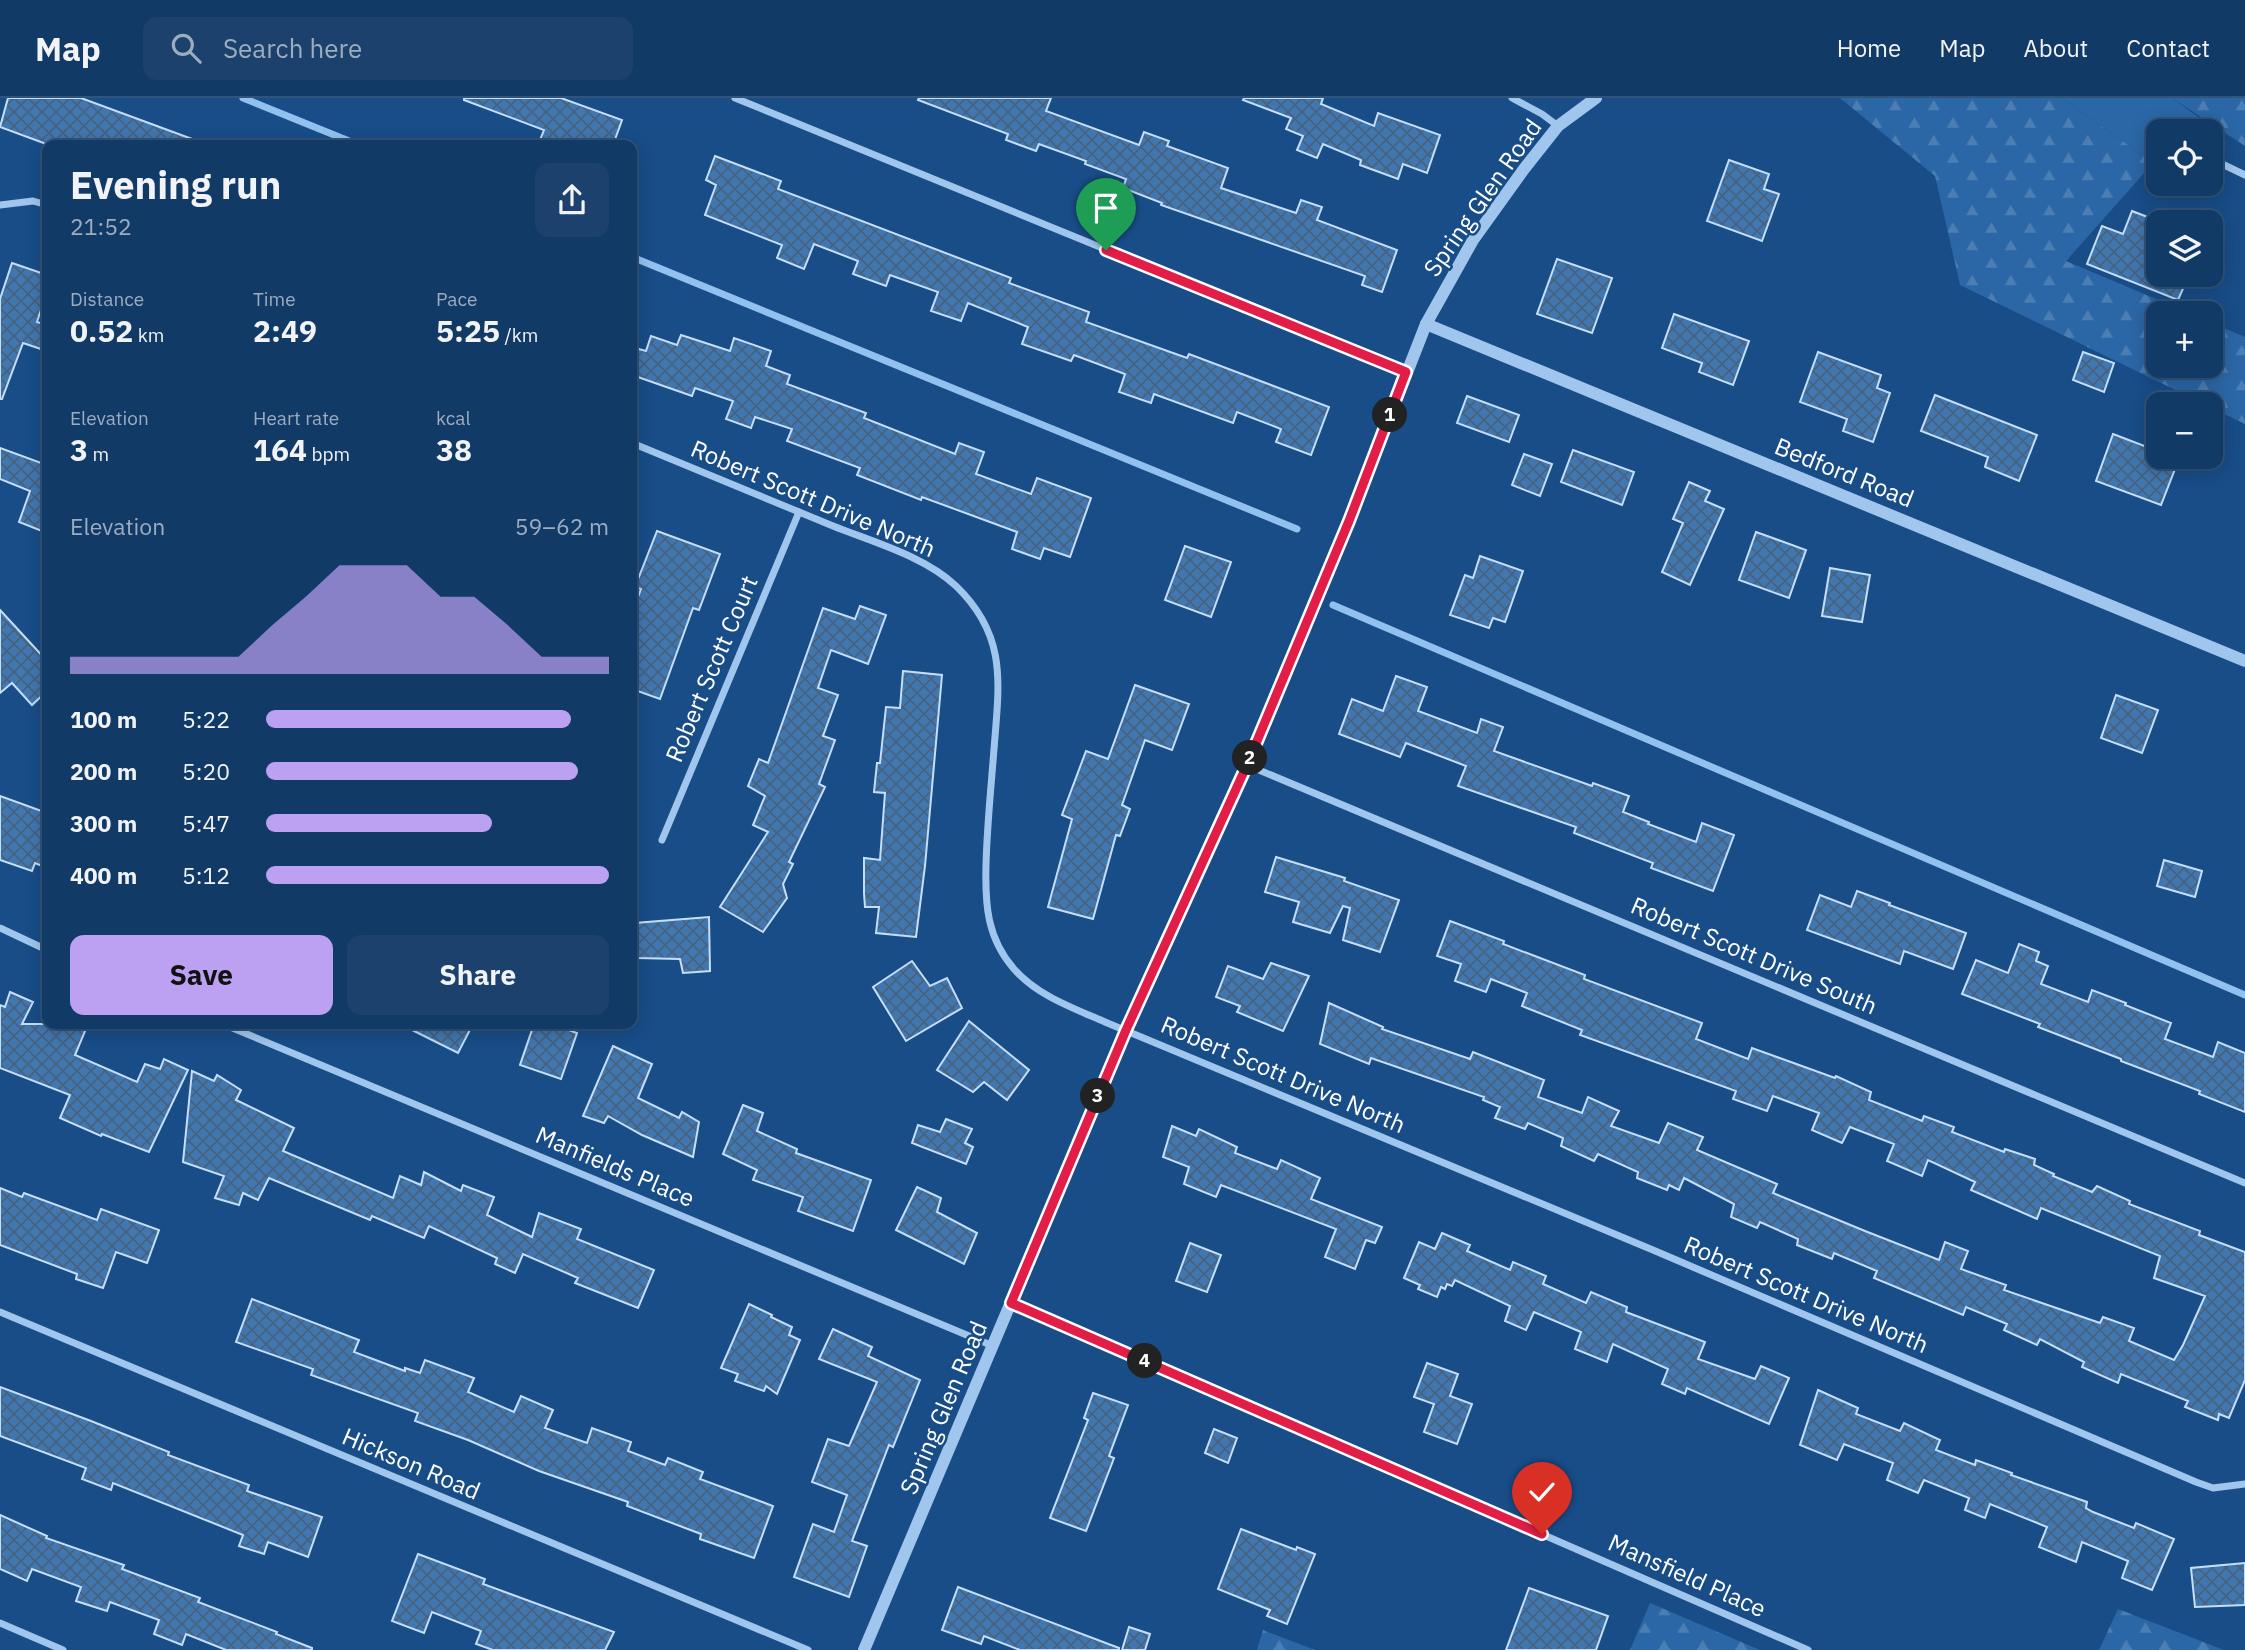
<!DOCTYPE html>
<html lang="en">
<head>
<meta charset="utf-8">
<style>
  :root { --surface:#123a66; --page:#1b416c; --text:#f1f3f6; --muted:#9cadbf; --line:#31547a; --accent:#bca0f2 }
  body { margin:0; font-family:"IBM Plex Sans",sans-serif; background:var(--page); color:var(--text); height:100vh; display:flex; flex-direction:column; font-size:26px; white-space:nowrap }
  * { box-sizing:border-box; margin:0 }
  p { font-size:23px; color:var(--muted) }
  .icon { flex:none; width:38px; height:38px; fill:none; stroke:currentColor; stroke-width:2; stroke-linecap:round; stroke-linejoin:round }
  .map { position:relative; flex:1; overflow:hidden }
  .panel { position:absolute; left:42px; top:42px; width:595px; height:889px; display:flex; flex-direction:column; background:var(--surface); border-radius:14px; box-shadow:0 4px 18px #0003,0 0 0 2px var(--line) }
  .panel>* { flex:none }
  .fabs { position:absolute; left:2146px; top:21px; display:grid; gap:14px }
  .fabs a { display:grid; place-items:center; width:77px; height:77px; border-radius:14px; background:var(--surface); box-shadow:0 4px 18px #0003,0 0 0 2px var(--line); font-size:35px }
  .pin { position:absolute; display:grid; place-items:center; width:60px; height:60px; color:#fff; margin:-72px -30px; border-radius:50% 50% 50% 0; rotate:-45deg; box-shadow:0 0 7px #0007 }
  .pin .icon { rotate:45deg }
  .km { position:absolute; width:35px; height:35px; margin:-18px; border-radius:50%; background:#222; color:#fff; font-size:19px; line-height:35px; text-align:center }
  .round { display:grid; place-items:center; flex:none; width:74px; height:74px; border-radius:14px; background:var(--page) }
  .overview { display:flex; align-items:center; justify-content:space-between; height:119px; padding:0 28px }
  h1 { font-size:38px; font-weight:800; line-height:52px }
  .figures { display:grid; grid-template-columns:repeat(3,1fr); gap:10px; height:119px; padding:7px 28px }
  .figures div { display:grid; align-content:center }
  .figures b { font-size:30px; font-weight:800 }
  .figures small { font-size:19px; font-weight:400 }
  .figures p { font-size:19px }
  .chart { height:196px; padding:14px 28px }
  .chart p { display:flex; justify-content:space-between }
  .chart svg { width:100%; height:126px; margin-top:7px; fill:var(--accent); opacity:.7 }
  .action { display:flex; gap:14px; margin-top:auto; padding:14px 28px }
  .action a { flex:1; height:80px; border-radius:14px; background:var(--accent); color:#111; font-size:28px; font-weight:800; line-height:80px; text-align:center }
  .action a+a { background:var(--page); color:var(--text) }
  ul { padding:0 28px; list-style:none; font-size:23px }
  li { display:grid; grid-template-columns:112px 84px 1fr; align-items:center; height:52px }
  li i { height:18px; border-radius:9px; background:var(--accent) }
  header { display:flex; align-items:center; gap:42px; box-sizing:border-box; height:98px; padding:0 35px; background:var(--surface); border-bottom:2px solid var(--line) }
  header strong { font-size:33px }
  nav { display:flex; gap:38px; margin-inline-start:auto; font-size:24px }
  .search { width:490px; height:63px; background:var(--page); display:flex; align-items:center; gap:18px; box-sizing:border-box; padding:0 24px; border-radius:14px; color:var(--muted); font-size:26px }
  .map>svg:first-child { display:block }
  .grass { fill:#2b67a6 }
  .forest { fill:url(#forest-firs) }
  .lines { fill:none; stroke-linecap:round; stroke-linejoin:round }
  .stream { stroke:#92c1f0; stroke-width:7 }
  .building { fill:url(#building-cross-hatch); stroke:#c5dffa; stroke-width:2 }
  .minor { stroke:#a0c6ed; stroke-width:7 }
  .tertiary { stroke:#a0c6ed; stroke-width:12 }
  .route-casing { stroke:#fff; stroke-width:14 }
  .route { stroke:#e11d48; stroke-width:9 }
  .labels { text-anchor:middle; stroke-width:5; stroke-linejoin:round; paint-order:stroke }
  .street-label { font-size:24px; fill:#fff; stroke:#184d88 }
</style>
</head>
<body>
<header>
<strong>Map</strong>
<div class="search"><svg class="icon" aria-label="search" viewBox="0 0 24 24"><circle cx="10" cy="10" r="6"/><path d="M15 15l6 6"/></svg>Search here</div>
<nav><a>Home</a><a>Map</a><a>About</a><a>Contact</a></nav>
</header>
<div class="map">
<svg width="2245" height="1552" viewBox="0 0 2245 1552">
  <defs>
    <pattern id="forest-firs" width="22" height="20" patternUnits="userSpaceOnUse" patternTransform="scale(1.75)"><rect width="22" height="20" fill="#2b67a6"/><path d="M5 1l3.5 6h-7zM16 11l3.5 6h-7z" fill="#4b7eb3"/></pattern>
    <pattern id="building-cross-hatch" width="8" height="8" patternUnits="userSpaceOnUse" patternTransform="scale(1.75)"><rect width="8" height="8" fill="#4177b1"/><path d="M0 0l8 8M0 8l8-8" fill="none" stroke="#46627e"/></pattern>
  </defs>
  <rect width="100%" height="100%" fill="#184d88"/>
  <polygon class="grass" points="2062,0 2172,0 2198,19 2184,33 2158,33 2158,60 2153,65"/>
  <g class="forest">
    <polygon points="1840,0 2062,0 2153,65 2066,163 2189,215 2158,215 2158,268 2210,268 2210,224 2245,239 2245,326 2210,309 2210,306 2204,306 1960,187 1935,78"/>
    <polygon points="2172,0 2245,0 2245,48"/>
    <polygon points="1650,1505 1760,1552 1630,1552"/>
    <polygon points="2118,1511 2224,1552 2225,1552 2099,1552"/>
    <polygon points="1263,1532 1315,1552 1257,1552"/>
  </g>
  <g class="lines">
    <g class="stream">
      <polyline points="243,0 359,47"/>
      <polyline points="632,159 1297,431"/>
      <polyline points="1333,507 2245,897"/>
    </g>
  </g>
  <g class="building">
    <polygon points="8,0 81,0 203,45 203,47 49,47 0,29"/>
    <polygon points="464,0 561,0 622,22 613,47 538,47 544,32 464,2"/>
    <polygon points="919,0 1051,0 1046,13 1139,47 1144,34 1169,43 1167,48 1228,70 1221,90 1296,115 1301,102 1322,109 1317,122 1397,152 1382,194 1362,187 1365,178 1161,107 1162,105 1123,90 1126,81 1085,66 1086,63 1039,46 1036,53 1006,42 1008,36 918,2"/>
    <polygon points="1244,0 1323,0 1321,6 1374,28 1378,15 1440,37 1427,75 1403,66 1398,81 1360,67 1361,62 1323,46 1317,60 1297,52 1303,38 1286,31 1291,20 1243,2"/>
    <polygon points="715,58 781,83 778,91 1011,180 1009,185 1089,214 1086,224 1187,260 1189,256 1329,309 1311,357 1276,344 1281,331 1237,314 1233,325 1154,296 1151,305 1119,294 1125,276 1074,257 1071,263 1022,246 1028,229 968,205 961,223 931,213 938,194 890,177 886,188 853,176 858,163 814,146 804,171 777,160 782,147 705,117 716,87 706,82"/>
    <polygon points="1729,62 1769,76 1764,91 1779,96 1762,143 1707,123"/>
    <polygon points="2132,113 2158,123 2158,149 2151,165 2158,168 2158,177 2189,177 2178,202 2087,166 2102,128 2123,136"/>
    <polygon points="1557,161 1612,180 1592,235 1537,216"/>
    <polygon points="12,165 47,177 47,193 37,224 47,227 47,253 23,245 2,301 0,301 0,201"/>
    <polygon points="1674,216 1749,243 1733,287 1699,274 1702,265 1662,250"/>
    <polygon points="681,237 730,253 734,240 771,253 766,268 790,277 787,286 866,315 864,320 955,356 959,345 984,354 976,376 1031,396 1037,380 1091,400 1070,459 1044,450 1040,461 1012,451 1017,434 922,399 921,402 857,377 860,370 787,343 792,331 755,319 751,330 726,321 733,303 695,290 692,298 632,277 632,249 646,253 651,238 677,247"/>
    <polygon points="1818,254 1881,277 1877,290 1890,295 1873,344 1843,333 1847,321 1800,304"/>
    <polygon points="2083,254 2114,265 2104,294 2073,282"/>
    <polygon points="1935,297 2037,337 2019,383 1985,369 1988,359 1921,333"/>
    <polygon points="1467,298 1519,317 1509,344 1457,325"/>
    <polygon points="2113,336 2155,352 2151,363 2175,371 2161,407 2096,383"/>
    <polygon points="0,350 41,365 45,353 47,353 47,435 19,424 30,393 0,381"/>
    <polygon points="1573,352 1634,374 1622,407 1561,384"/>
    <polygon points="1524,356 1552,366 1540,398 1512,387"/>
    <polygon points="1689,384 1710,393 1705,403 1724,411 1690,487 1662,474 1683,425 1673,421"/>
    <polygon points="657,433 720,456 699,512 693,510 660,601 632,591 632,515 641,491 635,489"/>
    <polygon points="1756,434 1806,452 1789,500 1739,482"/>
    <polygon points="1185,448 1231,464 1211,519 1165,502"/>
    <polygon points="1480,458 1523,473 1505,524 1493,520 1489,530 1450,517 1465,477 1473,480"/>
    <polygon points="1830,470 1870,477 1862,524 1822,518"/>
    <polygon points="860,508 886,517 868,566 831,552 818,590 838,597 823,638 835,642 819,686 825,689 789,764 793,766 783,786 787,800 763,834 720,809 768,734 753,727 765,698 748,688 759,661 768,665 823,510 855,521"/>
    <polygon points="0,512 47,563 47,593 32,607 12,585 0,595"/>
    <polygon points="903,573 942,577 925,768 916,839 876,835 879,809 865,809 864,795 864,760 880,762 885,695 874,694 877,665 880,665 886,609 900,610"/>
    <polygon points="1396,578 1427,589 1418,613 1477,635 1481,621 1503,629 1494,653 1592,688 1593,685 1629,698 1623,714 1649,724 1648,726 1696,744 1702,725 1734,737 1713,793 1651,770 1653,765 1574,735 1576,729 1458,688 1466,668 1406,645 1400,659 1339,636 1352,601 1383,613"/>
    <polygon points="1135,587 1189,606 1172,652 1145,642 1122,707 1130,711 1120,738 1116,737 1093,821 1048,809 1072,721 1062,717 1086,653 1108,661"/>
    <polygon points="2116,597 2158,612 2142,655 2101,640"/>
    <polygon points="0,698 47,715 47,770 35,765 32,773 0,762"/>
    <polygon points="1276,759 1345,780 1344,783 1399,802 1380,854 1343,842 1350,810 1343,808 1330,835 1293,824 1299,804 1265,794"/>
    <polygon points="2164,762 2202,773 2195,799 2157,788"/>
    <polygon points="1857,793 1890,805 1889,807 1966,835 1953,871 1904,853 1900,866 1807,832 1820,797 1851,809"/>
    <polygon points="709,819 710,873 683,875 680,861 637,860 635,825"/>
    <polygon points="1450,823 1504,843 1503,846 1585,877 1584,881 1702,925 1696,941 1748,961 1752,950 1835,980 1836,978 1871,994 1869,1002 1922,1023 1924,1018 1954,1029 1952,1034 2004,1054 2005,1051 2035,1061 2034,1067 2054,1076 2053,1078 2092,1094 2097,1088 2130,1103 2129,1106 2200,1133 2199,1137 2245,1154 2245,1282 2229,1320 2219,1316 2218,1322 2185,1309 2188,1303 2121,1276 2118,1285 2082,1269 2084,1264 2040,1241 2037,1247 2004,1232 2007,1226 1966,1209 1963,1217 1874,1180 1877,1173 1834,1155 1832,1161 1797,1147 1798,1141 1760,1124 1757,1130 1731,1119 1734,1106 1684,1080 1679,1092 1669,1087 1667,1092 1637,1080 1638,1074 1598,1056 1594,1063 1561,1048 1563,1040 1528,1025 1525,1031 1495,1020 1500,1009 1483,1002 1484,999 1371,960 1369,966 1320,946 1329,905 1383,929 1382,931 1470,961 1473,954 1544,982 1538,999 1582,1015 1588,999 1619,1013 1611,1028 1659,1045 1668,1025 1703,1039 1697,1052 1777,1086 1773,1095 1865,1133 1939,1162 1945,1144 1968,1153 1961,1171 2006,1187 2004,1192 2100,1225 2103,1219 2134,1230 2129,1243 2174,1262 2183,1247 2205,1198 2154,1180 2160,1158 2041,1110 2037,1121 1971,1092 1975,1084 1928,1062 1922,1078 1887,1063 1894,1046 1850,1029 1842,1045 1812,1032 1819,1015 1773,998 1767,1013 1733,1001 1736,993 1580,937 1582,932 1522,908 1527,895 1491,881 1486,894 1455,883 1461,866 1437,858"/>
    <polygon points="2019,846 2039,854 2036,863 2048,868 2041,886 2088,904 2092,892 2126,905 2125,907 2171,925 2165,941 2213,959 2218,944 2245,955 2245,1014 2199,996 2200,993 2121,963 2121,961 2038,929 2040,926 1962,896 1976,862 2008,875"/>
    <polygon points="912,863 930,888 947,880 962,910 906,943 873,889"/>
    <polygon points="1271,865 1309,878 1283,933 1237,914 1240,908 1216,899 1228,868 1263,881"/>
    <polygon points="10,894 33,904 22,926 88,926 75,957 137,984 145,966 160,971 164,961 188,972 149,1054 102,1036 101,1038 60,1020 70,997 0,970 0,907 5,909"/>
    <polygon points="969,923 1029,972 1007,1002 984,984 973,994 937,972"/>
    <polygon points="400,926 473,926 458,955"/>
    <polygon points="534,926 552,926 577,935 561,981 520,967"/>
    <polygon points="613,948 652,966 638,1000 679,1020 682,1014 699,1024 693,1059 642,1037 608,1018 604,1025 583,1018"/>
    <polygon points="192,973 214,983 217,977 241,992 236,1002 294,1030 283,1053 393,1100 400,1078 421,1087 424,1074 461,1093 463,1087 494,1099 487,1117 532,1139 539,1115 581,1131 577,1141 654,1172 638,1210 575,1185 578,1180 523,1156 515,1175 495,1166 497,1160 429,1128 424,1140 372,1118 370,1122 269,1080 258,1102 243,1095 239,1107 215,1100 224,1078 183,1064"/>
    <polygon points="743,1007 763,1015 757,1033 797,1051 796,1055 871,1082 853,1133 798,1113 803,1099 753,1082 757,1072 723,1056"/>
    <polygon points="946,1021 972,1031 965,1045 973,1049 966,1066 912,1045 918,1027 940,1034"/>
    <polygon points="1172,1028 1196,1038 1199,1031 1237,1049 1235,1055 1277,1071 1281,1062 1320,1080 1311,1101 1382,1129 1375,1145 1366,1142 1355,1171 1325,1159 1336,1131 1221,1087 1216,1099 1184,1086 1189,1069 1163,1059"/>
    <polygon points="917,1089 941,1100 937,1114 977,1135 964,1166 896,1132"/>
    <polygon points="0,1090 22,1099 24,1095 97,1122 101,1111 159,1132 147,1165 116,1154 103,1190 76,1181 77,1176 0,1147"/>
    <polygon points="1442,1135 1470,1147 1467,1153 1510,1172 1513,1164 1546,1178 1543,1186 1586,1205 1591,1194 1627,1209 1626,1214 1705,1244 1698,1261 1755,1281 1761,1268 1789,1280 1769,1326 1687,1290 1685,1296 1662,1286 1668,1271 1613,1246 1607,1264 1575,1251 1581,1234 1534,1214 1526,1232 1505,1223 1510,1208 1455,1182 1452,1188 1447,1186 1445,1191 1441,1189 1437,1199 1418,1191 1420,1187 1404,1180 1419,1144 1435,1151"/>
    <polygon points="1190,1145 1221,1157 1207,1194 1176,1183"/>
    <polygon points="252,1201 359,1242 354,1254 405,1273 405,1270 420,1275 425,1262 474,1280 468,1294 514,1314 521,1298 553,1312 545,1330 587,1345 592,1330 631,1344 628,1353 665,1367 668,1360 703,1374 700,1381 773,1408 754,1460 700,1441 701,1436 627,1408 628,1404 539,1373 468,1342 415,1323 418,1315 311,1277 313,1271 236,1244"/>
    <polygon points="749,1206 772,1217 771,1219 792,1229 789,1237 800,1242 777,1296 766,1288 764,1293 735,1283 738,1276 721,1270"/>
    <polygon points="833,1231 872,1249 868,1258 920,1282 893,1349 889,1347 852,1443 867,1448 849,1499 794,1479 813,1426 834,1434 847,1397 812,1384 828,1341 849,1348 877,1284 819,1261"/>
    <polygon points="1427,1265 1458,1276 1450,1298 1472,1306 1457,1346 1424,1334 1434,1306 1414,1299"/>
    <polygon points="0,1289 91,1323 169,1354 168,1357 249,1387 247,1393 322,1419 308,1459 268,1444 264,1456 239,1448 243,1437 113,1385 111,1392 82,1381 86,1370 0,1338"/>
    <polygon points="1818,1292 1858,1310 1856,1316 1900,1333 1904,1325 1940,1342 1936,1352 1975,1367 1976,1362 2012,1375 2011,1377 2087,1404 2086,1410 2093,1414 2134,1430 2136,1425 2174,1441 2152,1492 2122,1480 2128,1463 2082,1444 2076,1464 2039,1449 2047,1429 1990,1406 1985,1420 1965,1412 1969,1400 1924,1382 1918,1395 1887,1382 1893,1365 1844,1346 1837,1362 1800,1347"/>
    <polygon points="1093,1295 1128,1307 1109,1358 1114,1360 1086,1433 1050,1420 1088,1322 1084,1320"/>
    <polygon points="1214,1331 1237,1340 1228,1365 1205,1355"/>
    <polygon points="0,1417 47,1438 46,1440 124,1467 122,1471 200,1500 198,1504 277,1534 276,1536 312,1550 312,1552 226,1552 186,1536 182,1547 154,1536 159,1522 110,1504 107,1513 76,1503 81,1489 32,1471 27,1483 0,1471"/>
    <polygon points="1241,1431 1296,1452 1297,1449 1315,1456 1287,1526 1267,1518 1270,1512 1218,1491"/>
    <polygon points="418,1456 485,1481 483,1486 614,1534 605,1552 493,1552 476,1546 481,1533 432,1514 424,1535 392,1523"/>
    <polygon points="2245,1465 2245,1507 2195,1509 2191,1470"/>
    <polygon points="958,1489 1119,1550 1119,1552 1020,1552 984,1538 981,1546 942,1532"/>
    <polygon points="1529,1490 1608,1518 1596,1552 1506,1552"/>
    <polygon points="1129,1529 1150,1536 1145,1552 1122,1552"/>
  </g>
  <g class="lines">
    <g class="minor">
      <polyline points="735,0 1406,274"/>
      <polyline points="1512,0 1542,16 1558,28"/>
      <polyline points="2220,65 2245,77"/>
      <polyline points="0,107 33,103 47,107"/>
      <path d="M632 345C699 372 766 400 833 428 873 444 924 458 956 488 1008 538 999 586 994 651 991 690 987 728 986 767 985 807 987 840 1014 871 1038 898 1073 910 1105 924L1653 1152 2196 1384 2213 1390 2245 1386"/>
      <polyline points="1247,667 2245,1085"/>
      <polyline points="662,742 799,414"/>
      <polyline points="0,830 47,852"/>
      <polyline points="223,926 993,1248"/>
      <polyline points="1011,1205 1808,1552"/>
      <polyline points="0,1214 808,1552"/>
      <polyline points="0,1525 63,1552"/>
    </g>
    <g class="tertiary">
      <polyline points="1426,226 2245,563"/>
      <polyline points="864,1552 1126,932 1247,667 1349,423 1426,226 1473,142 1524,71 1558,28 1596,0"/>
    </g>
  </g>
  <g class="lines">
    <defs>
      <polyline id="route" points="1106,152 1406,274 1349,423 1247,667 1126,932 1011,1205 1542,1436"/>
    </defs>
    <use href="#route" class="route-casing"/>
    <use href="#route" class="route"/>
  </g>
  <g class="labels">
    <g class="street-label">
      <text transform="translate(1483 100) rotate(-55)" y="8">Spring Glen Road</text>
      <text transform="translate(1844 375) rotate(22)" y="8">Bedford Road</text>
      <text transform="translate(813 401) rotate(23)" y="8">Robert Scott Drive North</text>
      <text transform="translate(712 571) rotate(-67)" y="8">Robert Scott Court</text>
      <text transform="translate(1754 858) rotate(23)" y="8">Robert Scott Drive South</text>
      <text transform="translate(1283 977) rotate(23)" y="8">Robert Scott Drive North</text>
      <text transform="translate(615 1069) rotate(23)" y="8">Manfields Place</text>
      <text transform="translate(1806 1197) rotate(23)" y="8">Robert Scott Drive North</text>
      <text transform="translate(944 1310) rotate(-67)" y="8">Spring Glen Road</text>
      <text transform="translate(411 1366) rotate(23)" y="8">Hickson Road</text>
      <text transform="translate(1687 1478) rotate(24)" y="8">Mansfield Place</text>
    </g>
  </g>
</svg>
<div class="fabs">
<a><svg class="icon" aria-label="locate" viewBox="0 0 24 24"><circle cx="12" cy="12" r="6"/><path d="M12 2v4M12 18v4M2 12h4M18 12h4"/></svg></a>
<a><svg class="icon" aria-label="layers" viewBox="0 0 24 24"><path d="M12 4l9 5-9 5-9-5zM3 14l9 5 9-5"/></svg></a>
<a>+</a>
<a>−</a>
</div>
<div class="pin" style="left:1106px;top:152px;background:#1e9e55"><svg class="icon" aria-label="arrive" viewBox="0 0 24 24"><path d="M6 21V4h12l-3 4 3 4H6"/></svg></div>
<div class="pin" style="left:1542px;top:1436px;background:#d93025"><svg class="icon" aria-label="check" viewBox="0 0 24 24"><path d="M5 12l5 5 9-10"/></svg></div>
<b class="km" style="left:1390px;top:317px">1</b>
<b class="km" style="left:1250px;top:660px">2</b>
<b class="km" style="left:1098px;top:998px">3</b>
<b class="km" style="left:1145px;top:1263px">4</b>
<section class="panel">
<div class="overview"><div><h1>Evening run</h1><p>21:52</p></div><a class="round"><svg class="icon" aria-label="share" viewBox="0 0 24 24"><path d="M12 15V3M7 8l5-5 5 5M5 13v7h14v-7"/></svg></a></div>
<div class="figures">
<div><p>Distance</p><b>0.52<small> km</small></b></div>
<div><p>Time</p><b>2:49</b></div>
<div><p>Pace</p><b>5:25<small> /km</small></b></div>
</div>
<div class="figures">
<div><p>Elevation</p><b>3<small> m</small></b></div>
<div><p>Heart rate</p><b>164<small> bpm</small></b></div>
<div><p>kcal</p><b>38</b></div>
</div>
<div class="chart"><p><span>Elevation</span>59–62 m</p>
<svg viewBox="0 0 160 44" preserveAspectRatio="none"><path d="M0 44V38L10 38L20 38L30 38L40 38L50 38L60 27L70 17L80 6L90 6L100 6L110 17L120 17L130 27L140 38L150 38L160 38V44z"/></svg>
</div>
<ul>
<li><b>100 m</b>5:22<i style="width:89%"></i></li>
<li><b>200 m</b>5:20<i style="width:91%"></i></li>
<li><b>300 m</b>5:47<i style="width:66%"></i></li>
<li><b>400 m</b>5:12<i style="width:100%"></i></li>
</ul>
<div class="action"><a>Save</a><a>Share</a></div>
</section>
</div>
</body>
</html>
